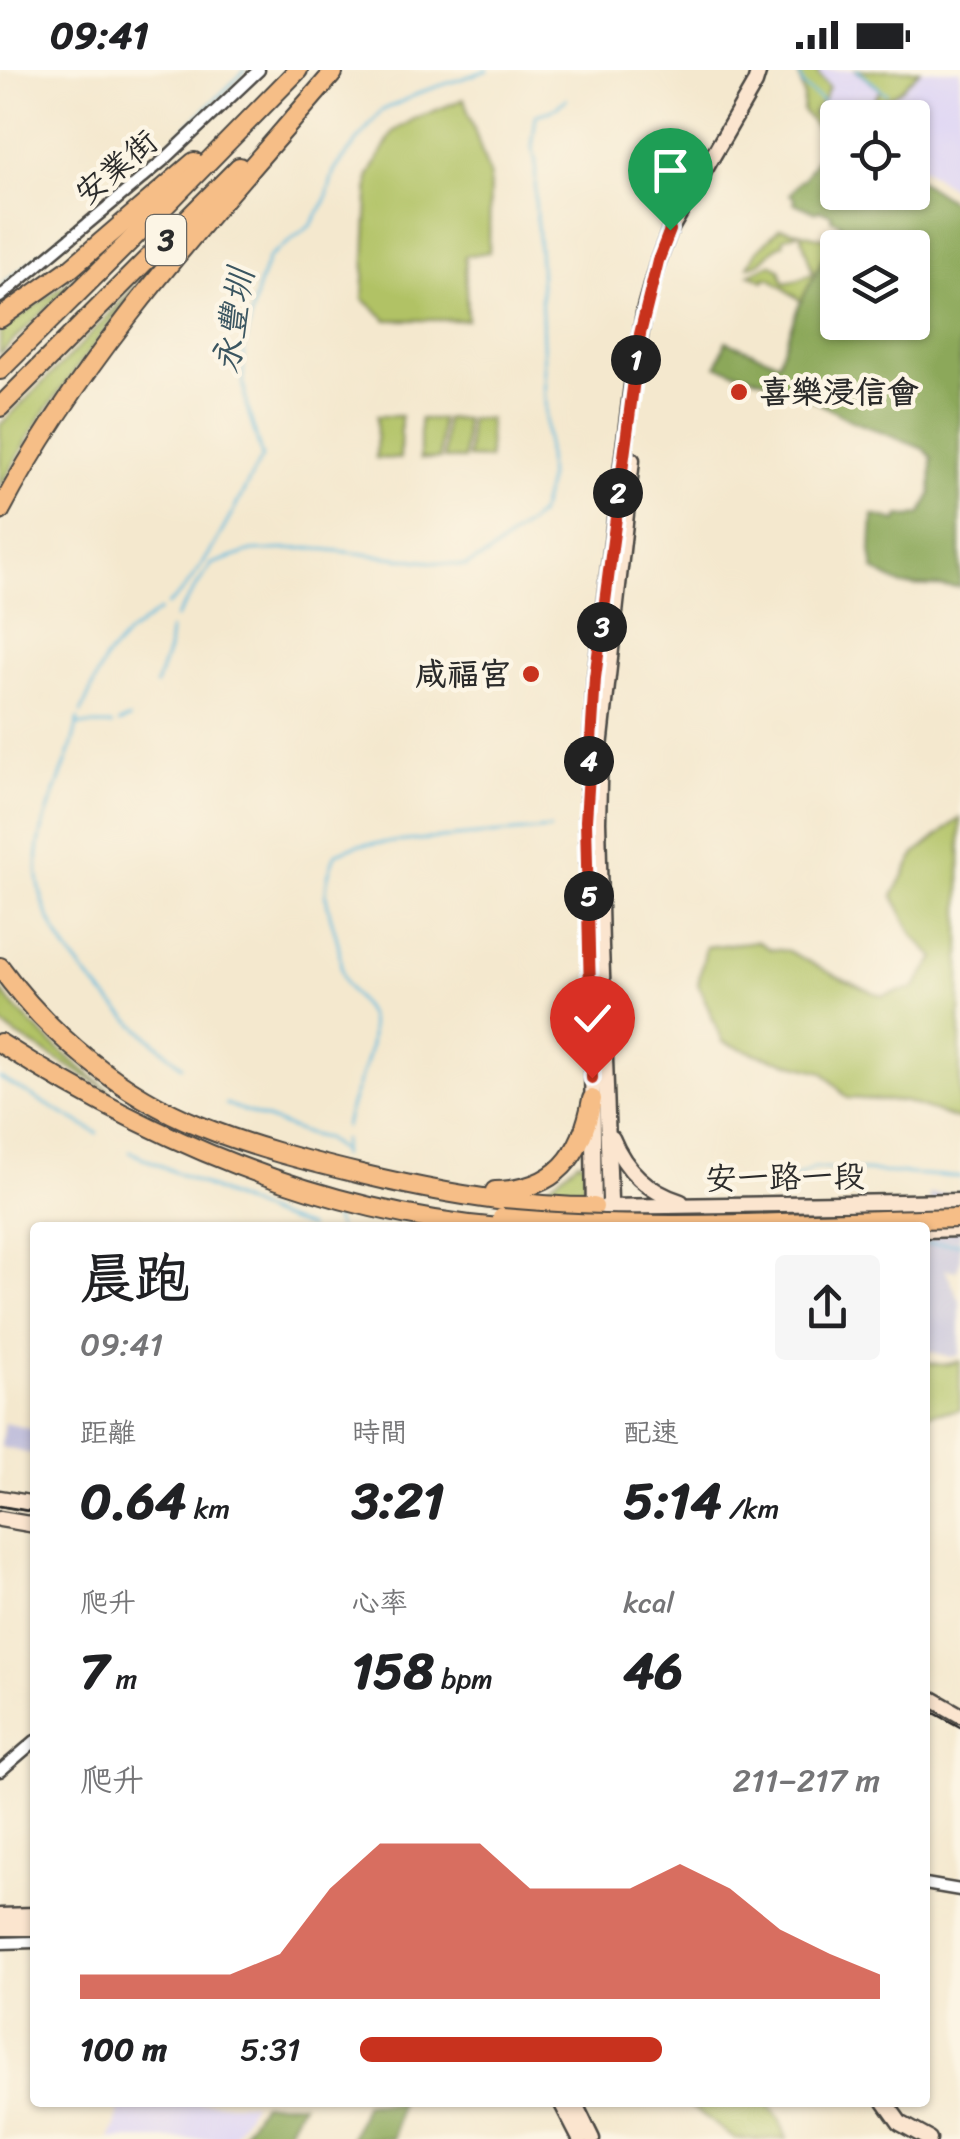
<!DOCTYPE html>
<html lang="zh-TW">
<head>
<meta charset="utf-8">
<style>
  :root { --surface:#fff; --page:#f6f6f6; --text:#202124; --muted:#757577; --accent:#c8321e }
  body { margin:0; font-family:Sriracha,"LXGW WenKai TC",sans-serif; background:var(--page); color:var(--text); height:100vh; display:flex; flex-direction:column; font-size:38px; white-space:nowrap }
  * { box-sizing:border-box; margin:0 }
  p { font-size:32px; color:var(--muted) }
  .icon { flex:none; width:55px; height:55px; fill:none; stroke:currentColor; stroke-width:2; stroke-linecap:round; stroke-linejoin:round }
  .map { position:relative; flex:1; overflow:hidden }
  .side { position:absolute; left:30px; top:1152px; width:900px; height:885px; display:flex; flex-direction:column; background:var(--surface); border-radius:10px; box-shadow:0 2px 8px #0004 }
  .side>* { flex:none }
  .buttons { position:absolute; left:820px; top:30px; display:grid; gap:20px }
  .buttons a { display:grid; place-items:center; width:110px; height:110px; border-radius:10px; background:var(--surface); box-shadow:0 2px 8px #0004; font-size:50px }
  .pin { position:absolute; display:grid; place-items:center; width:85px; height:85px; color:#fff; margin:-102px -42px; border-radius:50% 50% 50% 0; rotate:-45deg; box-shadow:0 0 10px #0007 }
  .pin .icon { rotate:45deg }
  .km { position:absolute; width:50px; height:50px; margin:-25px; border-radius:50%; background:#222; color:#fff; font-size:28px; line-height:50px; text-align:center }
  .round { display:grid; place-items:center; flex:none; width:105px; height:105px; border-radius:10px; background:var(--page) }
  .overview { display:flex; align-items:center; justify-content:space-between; height:170px; padding:0 50px }
  h1 { font-size:55px; font-weight:700; line-height:75px }
  .stats { display:grid; grid-template-columns:repeat(3,1fr); gap:15px; height:170px; padding:10px 50px }
  .stats div { display:grid; align-content:center }
  .stats b { font-size:50px; font-weight:700 }
  .stats small { font-size:28px; font-weight:400 }
  .stats p { font-size:28px }
  .chart { height:280px; padding:20px 50px }
  .chart p { display:flex; justify-content:space-between }
  .chart svg { width:100%; height:180px; margin-top:10px; fill:var(--accent); opacity:.7 }
  ul { padding:0 50px; list-style:none; font-size:32px }
  li { display:grid; grid-template-columns:160px 120px 1fr; align-items:center; height:75px }
  li i { height:25px; border-radius:12px; background:var(--accent) }
  .status { display:flex; justify-content:space-between; align-items:center; height:70px; padding:0 50px; background:var(--surface); direction:ltr }
  .status svg { height:28px; fill:currentColor }
  .map>svg:first-child { display:block }
  .built { fill:#ded5f5 }
  .industrial { fill:#c3c1db }
  .green { fill:#b1c265; stroke:#6e7648; stroke-width:2.5 }
  .forest { fill:#8ca85a; stroke:#5c6a42; stroke-width:2.5; fill-rule:evenodd }
  .lines { fill:none; stroke-linecap:round; stroke-linejoin:round }
  .stream { stroke:#61bade; stroke-width:2.5 }
  .street-casing { stroke:#494743; stroke-width:15 }
  .secondary-casing { stroke:#494743; stroke-width:19 }
  .highway-casing { stroke:#494743; stroke-width:22 }
  .street { stroke:#fff; stroke-width:10 }
  .secondary { stroke:#fbe5cf; stroke-width:14 }
  .highway { stroke:#f6be87; stroke-width:18 }
  .tram { stroke:#2b2b2b; stroke-width:2.5 }
  .highway-bridge-casing { stroke:#494743; stroke-width:22; stroke-linecap:butt }
  .highway-bridge { stroke:#f6be87; stroke-width:18 }
  .route-casing { stroke:#fff; stroke-width:20 }
  .route { stroke:#c8321e; stroke-width:12 }
  .poi-dot { fill:#c8321e; stroke:#fcf5e5; stroke-width:4 }
  .labels { text-anchor:middle; stroke-width:9; stroke-linejoin:round; paint-order:stroke }
  .shield { fill:#fcf5e5; stroke:#6a6863; stroke-width:2.5 }
  .shield-label { font-size:30px; font-weight:bold; fill:#2b2b2b }
  .street-label { font-size:32px; fill:#2b2b2b; stroke:#fcf5e5 }
  .poi-label { font-size:32px; font-weight:bold; fill:#2b2b2b; stroke:#fcf5e5; text-anchor:start }
  .water-label { font-size:35px; font-style:italic; fill:#3b5661; stroke:#fcf5e5 }
</style>
</head>
<body>
<div class="status"><b>09:41</b><svg viewBox="0 0 49 12"><path d="M0 12V9h3v3zM5 12V6h3v6zM10 12V3h3v9zM15 12V0h3v12zM26 1h20v11H26zM47 4h2v5h-2z"/></svg></div>
<div class="map">
<svg width="960" height="2069" viewBox="0 0 960 2069">
  <rect width="100%" height="100%" fill="#fcf5e5"/>
  <filter id="ink" filterUnits="userSpaceOnUse"><feTurbulence type="fractalNoise" baseFrequency=".01" numOctaves="2"/><feDisplacementMap in="SourceGraphic" scale="20" xChannelSelector="R" yChannelSelector="G"/><feConvolveMatrix kernelMatrix="1 2 1 2 8 2 1 2 1" color-interpolation-filters="sRGB"/></filter>
  <filter id="wash" filterUnits="userSpaceOnUse"><feTurbulence type="fractalNoise" baseFrequency=".0048" numOctaves="4" result="noise"/><feDisplacementMap in="SourceGraphic" scale="40" xChannelSelector="R" yChannelSelector="G"/><feGaussianBlur stdDeviation="2.25" result="paint"/><feColorMatrix in="noise" values="0 0 0 0 0 0 0 0 0 0 0 0 0 0 0 0 0 1.4 0 .05"/><feComposite in="paint" operator="in"/></filter>
  <g filter="url(#wash)">
    <rect width="100%" height="100%" fill="#f4e8ce"/>
    <g class="built">
      <polygon points="798,0 960,0 960,124 913,91 912,48 838,48 837,69 820,62 803,41 804,27"/>
      <polygon points="120,2033 120,2032 253,2033 231,2069 110,2069 115,2057"/>
    </g>
    <g class="industrial">
      <polygon points="929,1124 960,1124 960,1169 945,1169 960,1170 960,1191 957,1201 945,1199 960,1231 960,1285 951,1287 925,1280 925,1169 933,1169"/>
      <polygon points="4,1353 35,1360 35,1385 1,1377"/>
    </g>
    <g class="green">
      <polygon points="798,0 819,0 818,4 829,17 824,30 813,44 837,61 837,69 820,62 803,41 804,27"/>
      <path d="M856 0H920C907 13 894 32 873 30L881 20Z"/>
      <polygon points="464,29 490,107 489,182 465,186 467,250 387,250 363,229 369,106 393,62 414,49"/>
      <path d="M780 158 832 170 801 231 771 209 765 208 764 211 749 204 771 194 780 199 784 213 799 210 813 203 800 162 783 168 784 174C767 178 766 196 748 196L757 181Z"/>
      <polygon points="85,200 0,284 0,261"/>
      <polygon points="143,208 41,347 0,418 0,355 73,283"/>
      <polygon points="377,346 401,346 400,389 376,388"/>
      <polygon points="420,349 441,349 440,389 420,389"/>
      <polygon points="445,349 465,349 464,389 444,389"/>
      <polygon points="469,349 489,349 489,389 468,388"/>
      <polygon points="960,748 960,1050 906,1032 847,1028 823,1002 759,985 723,972 698,914 706,877 757,871 770,879 788,881 838,907 882,926 914,918 935,888 914,866 893,826 915,784"/>
      <path d="M0 919C31 959 71 990 110 1021L16 965 0 953Z"/>
      <polygon points="578,1091 583,1092 584,1096 584,1130 543,1127 544,1119"/>
      <path d="M925 1291C937 1296 948 1296 960 1291V1340L925 1344Z"/>
      <polygon points="686,2033 768,2033 779,2048 787,2069 735,2069"/>
    </g>
    <g class="forest">
      <path d="M828 74 837 78 838 122H912L913 106 960 137V517L902 515 874 500 871 481 873 445 897 451 899 446 910 447 921 444 931 424 932 388 924 379 850 350 815 331 768 311 717 296 726 271 778 292 798 237 842 154 831 149 832 145 820 140 815 142 794 133 795 129 790 124 801 110H803L819 85 822 87 829 78ZM838 178H912V252H838Z"/>
      <polygon points="262,2033 302,2033 283,2069 239,2069"/>
      <polygon points="365,2033 400,2033 393,2069 351,2069"/>
    </g>
    <g class="lines">
      <g class="stream">
        <polyline points="799,0 803,16 823,32"/>
        <polyline points="857,0 887,24"/>
        <polyline points="2,215 132,110 246,0"/>
        <path d="M167 535C205 506 238 429 262 387L246 334 243 307 244 278 257 221 268 188 311 155 326 130 334 101 381 41 424 21 488 0"/>
        <polyline points="175,548 212,494 252,481 313,478 465,496 488,485 539,445 548,411 540,192 535,130 536,92 532,78 536,45 551,41 567,29"/>
        <polyline points="156,615 168,580 170,560"/>
        <polyline points="81,643 105,589 128,564 159,541"/>
        <path d="M78 649C71 692 47 731 39 774 23 867 120 941 182 996"/>
        <polyline points="119,653 129,649"/>
        <polyline points="79,655 112,655"/>
        <polyline points="0,1008 97,1063"/>
        <polyline points="226,1034 307,1064 324,1068 341,1081"/>
        <path d="M345 1057C350 1025 377 983 370 951 367 936 351 925 345 912 339 899 341 886 338 873 328 832 318 825 336 783L358 775 550 759"/>
        <polyline points="130,1082 273,1146 309,1158"/>
        <polyline points="341,1086 343,1070"/>
        <polyline points="791,1110 814,1098 960,1107"/>
        <polyline points="333,1144 338,1158"/>
        <polyline points="925,1174 960,1173"/>
      </g>
    </g>
  </g>
  <g filter="url(#ink)">
    <g class="lines">
      <defs>
        <g id="street">
          <polyline points="0,227 165,89 259,0"/>
          <polyline points="0,1701 35,1671"/>
          <polyline points="925,1814 960,1820"/>
          <polyline points="0,1873 35,1872"/>
        </g>
        <g id="secondary">
          <path d="M612 1068C625 1100 649 1122 681 1132"/>
          <polyline points="605,1137 960,1131"/>
          <polyline points="594,1147 591,907 587,751 595,608 632,315 645,237 658,191 670,160 755,13 759,0"/>
          <polyline points="611,1158 601,876 598,751 600,678 632,390"/>
          <polyline points="925,1160 960,1159"/>
          <polyline points="0,1428 35,1434"/>
          <polyline points="0,1449 35,1455"/>
          <polyline points="925,1625 960,1645"/>
          <polyline points="0,1846 35,1845"/>
          <polyline points="0,1858 35,1858"/>
          <polyline points="561,2032 580,2069"/>
          <polyline points="574,2032 592,2069"/>
          <polyline points="885,2032 900,2053 929,2069"/>
        </g>
        <g id="highway">
          <polyline points="0,248 71,198 194,92"/>
          <polyline points="0,300 152,149 298,0"/>
          <polyline points="0,337 239,97"/>
          <path d="M0 441C86 278 214 142 333 3"/>
          <path d="M0 897C49 965 122 1025 200 1056 252 1077 307 1091 361 1104 436 1122 516 1137 594 1137"/>
          <path d="M0 973C152 1070 318 1142 499 1158"/>
          <path d="M495 1121C556 1120 582 1086 592 1029"/>
        </g>
      </defs>
      <use href="#street" class="street-casing"/>
      <use href="#secondary" class="secondary-casing"/>
      <use href="#highway" class="highway-casing"/>
      <use href="#street" class="street"/>
      <use href="#secondary" class="secondary"/>
      <use href="#highway" class="highway"/>
      <g class="tram">
        <polyline points="0,1436 35,1442"/>
        <polyline points="925,1638 960,1657"/>
      </g>
      <defs>
        <path id="highway-bridge" d="M502 1148C654 1162 808 1151 960 1148"/>
      </defs>
      <use href="#highway-bridge" class="highway-bridge-casing"/>
      <use href="#highway-bridge" class="highway-bridge"/>
    </g>
  </g>
  <g class="lines" filter="url(#ink)">
    <defs>
      <polyline id="route" points="592,1008 586,751 595,608 640,264 658,191 670,160"/>
    </defs>
    <use href="#route" class="route-casing"/>
    <use href="#route" class="route"/>
  </g>
  <g class="poi-dot">
    <circle cx="739" cy="322" r="10"/>
    <circle cx="531" cy="604" r="10"/>
  </g>
  <g class="labels">
    <rect class="shield" x="146" y="145" width="40" height="50" rx="8"/>
    <g class="shield-label">
      <text x="166" y="180">3</text>
    </g>
    <g class="street-label">
      <text transform="translate(116 97) rotate(-40)" y="11">安業街</text>
      <text transform="translate(785 1107) rotate(-1)" y="11">安一路一段</text>
    </g>
    <g class="poi-label">
      <text x="759" y="333">喜樂浸信會</text>
      <text x="511" y="615" text-anchor="end">咸福宮</text>
    </g>
    <g class="water-label">
      <text transform="translate(233 251) rotate(-81)" y="12">永豐圳</text>
    </g>
  </g>
</svg>
<div class="buttons">
<a><svg class="icon" aria-label="locate" viewBox="0 0 24 24"><circle cx="12" cy="12" r="6"/><path d="M12 2v4M12 18v4M2 12h4M18 12h4"/></svg></a>
<a><svg class="icon" aria-label="layers" viewBox="0 0 24 24"><path d="M12 4l9 5-9 5-9-5zM3 14l9 5 9-5"/></svg></a>
</div>
<div class="pin" style="left:670px;top:160px;background:#1e9e55"><svg class="icon" aria-label="arrive" viewBox="0 0 24 24"><path d="M6 21V4h12l-3 4 3 4H6"/></svg></div>
<div class="pin" style="left:592px;top:1008px;background:#d93025"><svg class="icon" aria-label="check" viewBox="0 0 24 24"><path d="M5 12l5 5 9-10"/></svg></div>
<b class="km" style="left:636px;top:290px">1</b>
<b class="km" style="left:618px;top:423px">2</b>
<b class="km" style="left:602px;top:557px">3</b>
<b class="km" style="left:589px;top:691px">4</b>
<b class="km" style="left:589px;top:826px">5</b>
<section class="side">
<div class="overview"><div><h1>晨跑</h1><p>09:41</p></div><a class="round"><svg class="icon" aria-label="share" viewBox="0 0 24 24"><path d="M12 15V3M7 8l5-5 5 5M5 13v7h14v-7"/></svg></a></div>
<div class="stats">
<div><p>距離</p><b>0.64<small> km</small></b></div>
<div><p>時間</p><b>3:21</b></div>
<div><p>配速</p><b>5:14<small> /km</small></b></div>
</div>
<div class="stats">
<div><p>爬升</p><b>7<small> m</small></b></div>
<div><p>心率</p><b>158<small> bpm</small></b></div>
<div><p>kcal</p><b>46</b></div>
</div>
<div class="chart"><p><span>爬升</span>211–217 m</p>
<svg viewBox="0 0 160 44" preserveAspectRatio="none"><path d="M0 44V38L10 38L20 38L30 38L40 33L50 17L60 6L70 6L80 6L90 17L100 17L110 17L120 11L130 17L140 27L150 33L160 38V44z"/></svg>
</div>
<ul>
<li><b>100 m</b>5:31<i style="width:58%"></i></li>
</ul>
</section>
</div>
</body>
</html>
